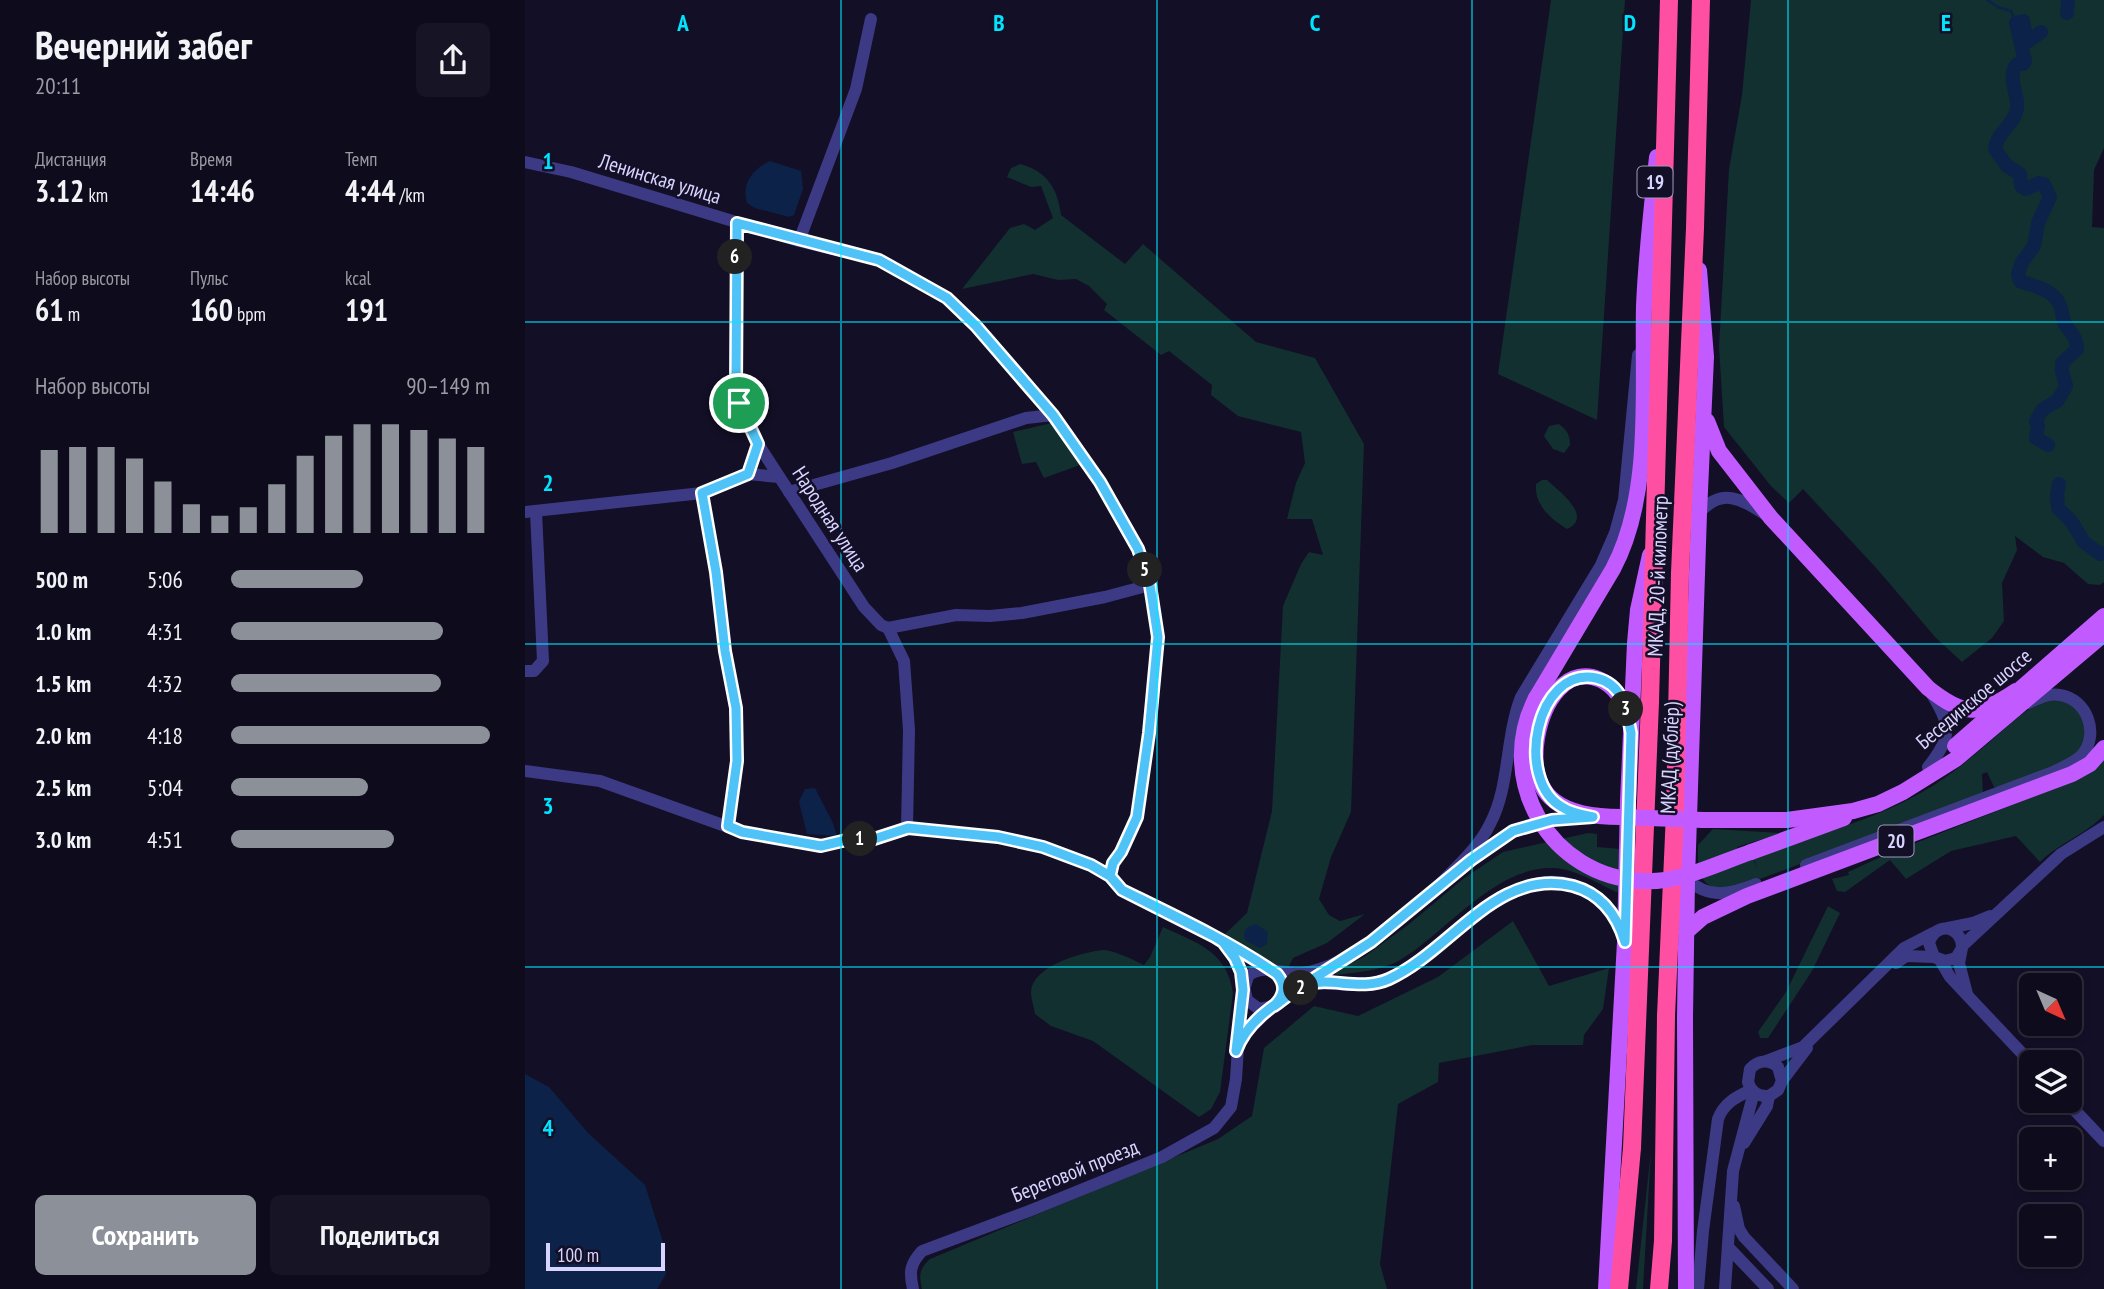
<!DOCTYPE html>
<html lang="ru">
<head>
<meta charset="utf-8">
<style>
  :root { --surface:#0e0b1c; --page:#171425; --text:#f1f3f6; --muted:#9b9ba3; --line:#2e2b3b; --accent:#8c9099 }
  body { margin:0; font-family:"PT Sans Narrow",sans-serif; background:var(--page); color:var(--text); height:100vh; display:flex; flex-direction:column; font-size:26px; white-space:nowrap }
  * { box-sizing:border-box; margin:0 }
  p { font-size:23px; color:var(--muted) }
  .icon { flex:none; width:38px; height:38px; fill:none; stroke:currentColor; stroke-width:2; stroke-linecap:round; stroke-linejoin:round }
  .map { position:relative; flex:1; overflow:hidden }
  .details { display:flex; flex-direction:column; background:var(--surface); width:525px }
  .details>* { flex:none }
  .needle { width:46px; rotate:136deg }
  .tools { position:absolute; left:1494px; top:973px; display:grid; gap:14px }
  .tools a { display:grid; place-items:center; width:63px; height:63px; border-radius:10px; background:var(--surface); box-shadow:0 4px 10px #0003,0 0 0 2px var(--line); font-size:35px }
  .scale { position:absolute; left:21px; bottom:18px; width:119px; box-sizing:border-box; padding-left:7px; border:4px solid #d9d4ff; border-top:0; font-size:19px; line-height:24px; white-space:nowrap; color:#d9d4ff; -webkit-text-stroke:5px #130f26; paint-order:stroke }
  .pin { position:absolute; display:grid; place-items:center; width:60px; height:60px; color:#fff; margin:-30px; border:4px solid #fff; border-radius:50%; box-shadow:0 2px 7px #0007 }
  .km { position:absolute; width:35px; height:35px; margin:-18px; border-radius:50%; background:#222; color:#fff; font-size:19px; line-height:35px; text-align:center }
  .round { display:grid; place-items:center; flex:none; width:74px; height:74px; border-radius:10px; background:var(--page) }
  .headline { display:flex; align-items:center; justify-content:space-between; height:119px; padding:0 35px }
  h1 { font-size:38px; font-weight:800; line-height:52px }
  .stats { display:grid; grid-template-columns:repeat(3,1fr); gap:10px; height:119px; padding:7px 35px }
  .stats div { display:grid; align-content:center }
  .stats b { font-size:30px; font-weight:800 }
  .stats small { font-size:19px; font-weight:400 }
  .stats p { font-size:19px }
  .chart { height:196px; padding:14px 35px }
  .chart p { display:flex; justify-content:space-between }
  .chart svg { width:100%; height:126px; margin-top:7px; stroke:var(--accent); stroke-width:6 }
  .button { display:flex; gap:14px; margin-top:auto; padding:14px 35px }
  .button a { flex:1; height:80px; border-radius:10px; background:var(--accent); color:#fff; font-size:28px; font-weight:800; line-height:80px; text-align:center }
  .button a+a { background:var(--page); color:var(--text) }
  ul { padding:0 35px; list-style:none; font-size:23px }
  li { display:grid; grid-template-columns:112px 84px 1fr; align-items:center; height:52px }
  li i { height:18px; border-radius:9px; background:var(--accent) }
  main { display:flex; flex:1; min-height:0 }
  .map>svg:first-child { display:block }
  .green { fill:#12302f }
  .water { fill:#0c2248 }
  .lines { fill:none; stroke-linecap:round; stroke-linejoin:round }
  .stream { stroke:#0c2248; stroke-width:2.5 }
  .river { stroke:#0c2248; stroke-width:14 }
  .minor { stroke:#3d3a85; stroke-width:12 }
  .major { stroke:#c25bff; stroke-width:16 }
  .highway { stroke:#ff4fa3; stroke-width:18 }
  .major-bridge { stroke:#c25bff; stroke-width:16 }
  .route-casing { stroke:#fff; stroke-width:14 }
  .route { stroke:#4fc3f7; stroke-width:9 }
  .grid { fill:none; stroke:#00e5ff; stroke-width:2; stroke-opacity:0.55 }
  .labels { text-anchor:middle; stroke-width:5; stroke-linejoin:round; paint-order:stroke }
  .shield { fill:#130f26; stroke:#9e99be; stroke-width:2 }
  .shield-label { font-size:19px; font-weight:bold; fill:#d9d4ff }
  .street-label { font-size:21px; fill:#d9d4ff; stroke:#130f26 }
  .grid-label { font-size:23px; text-anchor:middle; font-weight:bold; fill:#00e5ff; stroke:#130f26; stroke-width:5; stroke-linejoin:round; paint-order:stroke }
</style>
</head>
<body>
<main>
<section class="details">
<div class="headline"><div><h1>Вечерний забег</h1><p>20:11</p></div><a class="round"><svg class="icon" aria-label="share" viewBox="0 0 24 24"><path d="M12 15V3M7 8l5-5 5 5M5 13v7h14v-7"/></svg></a></div>
<div class="stats">
<div><p>Дистанция</p><b>3.12<small> km</small></b></div>
<div><p>Время</p><b>14:46</b></div>
<div><p>Темп</p><b>4:44<small> /km</small></b></div>
</div>
<div class="stats">
<div><p>Набор высоты</p><b>61<small> m</small></b></div>
<div><p>Пульс</p><b>160<small> bpm</small></b></div>
<div><p>kcal</p><b>191</b></div>
</div>
<div class="chart"><p><span>Набор высоты</span>90–149 m</p>
<svg viewBox="0 0 160 44" preserveAspectRatio="none"><path d="M5 44V15M15 44V14M25 44V14M35 44V18M45 44V26M55 44V34M65 44V38M75 44V35M85 44V27M95 44V17M105 44V10M115 44V6M125 44V6M135 44V8M145 44V11M155 44V14"/></svg>
</div>
<ul>
<li><b>500 m</b>5:06<i style="width:51%"></i></li>
<li><b>1.0 km</b>4:31<i style="width:82%"></i></li>
<li><b>1.5 km</b>4:32<i style="width:81%"></i></li>
<li><b>2.0 km</b>4:18<i style="width:100%"></i></li>
<li><b>2.5 km</b>5:04<i style="width:53%"></i></li>
<li><b>3.0 km</b>4:51<i style="width:63%"></i></li>
</ul>
<div class="button"><a>Сохранить</a><a>Поделиться</a></div>
</section>
<div class="map">
<svg width="1579" height="1289" viewBox="0 0 1579 1289">
  <rect width="100%" height="100%" fill="#130f26"/>
  <g class="green">
    <polygon points="1026,0 1100,0 1072,420 973,374"/>
    <polygon points="1226,0 1579,0 1579,148 1569,170 1567,227 1579,228 1579,582 1575,585 1563,584 1539,563 1518,557 1490,536 1492,550 1477,583 1479,621 1467,638 1437,662 1410,637 1353,570 1278,489 1264,503 1246,486 1199,427 1194,347 1204,169 1217,95"/>
    <path d="M495 164C522 171 533 189 536 215L600 264 618 244 731 342 790 358 839 444 826 812 806 857 794 899 804 915 815 921 840 914 802 943 768 958 762 970C737 964 718 952 699 935L722 913 747 811 758 606 776 564 784 552 798 555 787 519H762L771 483 780 463 776 432 713 416 686 395 687 385 644 351 636 355 579 310 582 304 564 286 551 279 533 280 508 274 437 289 485 228 499 224 510 230 528 218 516 186 506 187 482 177 486 168Z"/>
    <polygon points="527,423 555,465 519,478 511,462 497,464 488,432"/>
    <path d="M1034 424C1042 430 1045 435 1045 445L1039 453 1028 449 1019 436 1024 426Z"/>
    <path d="M1017 480H1022C1034 491 1069 517 1042 529 1026 519 1009 505 1011 484Z"/>
    <path d="M1529 698C1553 703 1557 714 1563 735L1551 757 1475 789 1469 787 1462 772 1457 774 1458 796 1211 888C1176 893 1172 875 1173 845L1188 829 1257 833 1212 847 1216 861 1227 857 1233 870 1228 857C1285 837 1347 821 1399 791 1424 777 1446 758 1467 740 1487 723 1503 705 1529 698Z"/>
    <path d="M1579 759V815C1560 835 1534 843 1515 862L1491 836 1426 851 1381 879 1365 860 1320 892 1312 891 1307 879 1324 875 1323 872 1360 855 1546 782Z"/>
    <path d="M1063 833 1072 834V847L1096 849 1095 891 1091 892C1075 884 1059 875 1042 870 978 855 924 931 875 960 856 971 833 972 812 975L810 973 812 970 839 957 883 925 938 879 978 852Z"/>
    <polygon points="1303,906 1315,913 1287,971 1243,1038 1235,1038 1233,1032 1261,992"/>
    <path d="M988 921 1024 986 1084 968 1078 1009 1059 1035 1058 1045H1007L914 1063 913 1082 873 1104 855 1264 862 1289H397C394 1275 394 1269 405 1259L693 1139 727 1116 739 1048 789 1006 833 1016 913 977Z"/>
    <path d="M638 927C672 943 702 951 708 993L695 1092 686 1109 674 1117 568 1041 526 1026 510 1014C509 1007 506 999 506 992 507 966 557 952 578 950 590 950 608 960 619 965L625 957Z"/>
    <polygon points="1126,1151 1118,1289 1111,1289"/>
  </g>
  <g class="water">
    <path d="M245 161 276 171 278 189 269 215 264 217 230 208 222 203C216 183 228 169 245 161Z"/>
    <polygon points="290,788 308,823 312,836 282,834 274,802 280,789"/>
    <path d="M731 924 743 932 742 944 735 948 721 941 719 936C720 928 723 926 731 924Z"/>
    <polygon points="0,1074 24,1087 63,1133 120,1185 138,1242 141,1274 132,1289 0,1289"/>
  </g>
  <g class="lines">
    <polyline class="stream" points="1462,0 1473,7 1486,11 1491,23"/>
    <g class="river">
      <polyline points="1542,13 1543,0"/>
      <path d="M1516 32 1502 42 1498 21 1491 23 1500 61 1498 64H1492C1481 77 1494 93 1492 109 1489 125 1472 132 1470 149L1482 166 1495 174 1496 186 1501 189 1514 183 1519 184 1525 197 1513 223 1509 246 1497 262 1493 274 1495 281C1510 287 1530 289 1536 308 1538 313 1537 319 1540 324 1546 334 1552 337 1552 349L1537 363V371L1541 386 1533 400 1517 410 1511 421 1513 426 1511 438 1523 445"/>
      <polyline points="1534,484 1532,495 1533,508 1546,521 1559,542 1575,554 1579,553"/>
    </g>
    <g class="minor">
      <polyline points="0,162 46,172 274,241 354,260 422,298 451,326 528,415 575,482 613,549 625,585 633,637 624,733 612,817 596,852 588,863 585,876"/>
      <polyline points="212,223 211,388 214,403 233,444 339,607 356,625 363,628 379,661 384,730 382,828"/>
      <polyline points="274,241 331,89 346,19"/>
      <polyline points="223,474 233,444"/>
      <polyline points="264,492 367,463 501,418 528,415"/>
      <polyline points="177,493 191,572 200,651 211,708 212,761 203,826"/>
      <polyline points="0,512 177,493 223,474 254,477"/>
      <path d="M1174 513C1197 487 1216 499 1241 515"/>
      <polyline points="363,628 431,615 465,616 497,613 580,597 625,585"/>
      <polyline points="0,671 9,671 18,661 11,512"/>
      <path d="M1403 767C1428 736 1426 725 1405 691"/>
      <polyline points="0,771 75,781 217,832 296,846 330,838 349,839 382,828 473,837 518,847 566,865 585,876 597,890 670,926 752,974 758,983 756,998 720,1033 711,1051"/>
      <path d="M942 863C986 828 1007 820 1063 817"/>
      <path d="M1281 865 1528 772C1538 767 1549 763 1557 755 1575 734 1562 699 1535 695 1523 693 1514 698 1503 703"/>
      <path d="M1162 879C1184 900 1206 894 1231 884"/>
      <path d="M909 890C928 870 953 849 965 824 985 787 980 738 996 697L1076 565 1090 533 1099 500 1113 355"/>
      <polyline points="1423,928 1448,923 1465,916"/>
      <polyline points="1437,946 1536,854 1579,827"/>
      <polyline points="702,948 715,968 722,1000 734,1009 749,1006 800,972"/>
      <path d="M1437 948 1431 958 1420 961 1409 957 1404 943C1410 921 1437 925 1437 948L1434 963 1442 994"/>
      <polyline points="1415,960 1425,977 1507,1064"/>
      <polyline points="816,962 846,942 915,885"/>
      <polyline points="1371,963 1381,956 1409,957"/>
      <path d="M783 985C811 980 840 992 867 978 922 950 993 851 1062 891 1080 902 1092 915 1098 935"/>
      <polyline points="1241,1061 1278,1047 1379,948 1408,933"/>
      <polyline points="1257,1081 1282,1048"/>
      <polyline points="1541,1101 1579,1141"/>
      <path d="M1219 1143 1242 1106 1244 1096 1253 1090 1257 1081 1253 1067C1244 1059 1233 1060 1225 1069L1223 1082C1226 1092 1233 1097 1244 1096"/>
      <polyline points="1209,1206 1214,1229 1219,1237 1268,1289"/>
      <polyline points="1203,1247 1243,1289"/>
      <path d="M388 1289C384 1272 385 1264 397 1251L504 1211 637 1157 689 1128 706 1107 711 1079 716 1001 723 976C739 962 759 976 778 973 794 971 808 964 822 958"/>
      <path d="M1173 1289 1178 1231 1193 1119C1199 1103 1211 1097 1226 1090"/>
      <polyline points="1200,1289 1208,1171 1229,1092"/>
    </g>
    <g class="major">
      <path d="M1182 421 1194 451 1246 518 1403 688C1439 717 1454 716 1491 691"/>
      <path d="M1011 698 1088 569C1128 494 1117 389 1119 306 1121 256 1127 206 1132 157"/>
      <polyline points="1430,746 1579,616"/>
      <path d="M1096 817C1041 817 1002 801 1012 738 1015 721 1021 703 1033 690 1059 660 1097 684 1103 717"/>
      <polyline points="1178,820 1262,820 1328,811 1353,804 1378,792 1431,759 1579,634"/>
      <polyline points="1226,852 1319,818"/>
      <polyline points="1161,932 1178,917 1222,896 1547,774 1565,764 1579,748"/>
      <polyline points="1081,1289 1100,942 1103,801 1110,643 1113,610 1125,555"/>
      <polyline points="1161,1289 1160,1017 1162,879 1174,513 1181,357 1174,270"/>
    </g>
    <g class="highway">
      <polyline points="1094,1289 1107,1148 1125,702 1144,0"/>
      <polyline points="1134,1289 1138,1241 1141,1016 1150,813 1155,573 1170,228 1176,0"/>
    </g>
    <g class="major-bridge">
      <path d="M1011 698C969 780 1025 877 1118 881 1155 883 1191 864 1226 852"/>
      <polyline points="1096,817 1178,820"/>
    </g>
  </g>
  <g class="lines">
    <defs>
      <path id="route" d="M214 403 233 444 223 474 177 493 191 572 200 651 211 708 212 761 203 826 217 832 296 846 330 838 349 839 383 828 473 837 518 847 566 865 585 876 597 890 690 937 698 942 710 958 716 972 718 990 711 1051C723 1017 759 999 788 979L846 942 946 860 988 831 1027 820 1068 817C1058 815 1046 813 1037 807 989 780 1011 666 1071 678 1098 684 1102 710 1106 733L1100 942C1092 915 1077 894 1048 886 972 867 926 951 864 979 835 992 806 976 780 985 770 989 759 999 749 1006 759 996 762 986 752 974 704 941 650 916 597 890L585 876 588 863 596 852 612 817 624 733 633 637 625 585 613 549 575 482 528 415 451 326 422 298 354 260 212 223 211 388 214 403"/>
    </defs>
    <use href="#route" class="route-casing"/>
    <use href="#route" class="route"/>
  </g>
  <path class="grid" d="M316 0V1289M632 0V1289M947 0V1289M1263 0V1289M0 322H1579M0 644H1579M0 967H1579"/>
  <g class="labels">
    <g class="shield">
      <rect x="1112.5" y="166.5" width="35" height="31" rx="5"/>
      <rect x="1353.5" y="825.5" width="35" height="31" rx="5"/>
    </g>
    <g class="shield-label">
      <text x="1130" y="189">19</text>
      <text x="1371" y="848">20</text>
    </g>
    <g class="street-label">
      <text transform="translate(135 179) rotate(17)" y="7">Ленинская улица</text>
      <text transform="translate(305 519) rotate(57)" y="7">Народная улица</text>
      <text transform="translate(1133 576) rotate(-88)" y="7">МКАД, 20-й километр</text>
      <text transform="translate(1449 699) rotate(-40)" y="7">Бесединское шоссе</text>
      <text transform="translate(1145 758) rotate(-88)" y="7">МКАД (дублёр)</text>
      <text transform="translate(550 1171) rotate(-22)" y="7">Береговой проезд</text>
    </g>
  </g>
  <g class="grid-label">
    <text x="158" y="31">A</text>
    <text x="474" y="31">B</text>
    <text x="790" y="31">C</text>
    <text x="1105" y="31">D</text>
    <text x="1421" y="31">E</text>
    <text x="23" y="169">1</text>
    <text x="23" y="491">2</text>
    <text x="23" y="814">3</text>
    <text x="23" y="1136">4</text>
  </g>
</svg>
<div class="tools">
<a><svg class="needle" viewBox="-14 -14 28 28"><path d="M0-13l5 13h-10z" fill="#e53935"/><path d="M0 13l5-13h-10z" fill="#9b9ba3"/></svg></a>
<a><svg class="icon" aria-label="layers" viewBox="0 0 24 24"><path d="M12 4l9 5-9 5-9-5zM3 14l9 5 9-5"/></svg></a>
<a>+</a>
<a>−</a>
</div>
<div class="scale">100 m</div>
<div class="pin" style="left:214px;top:403px;background:#1e9e55"><svg class="icon" aria-label="arrive" viewBox="0 0 24 24"><path d="M6 21V4h12l-3 4 3 4H6"/></svg></div>
<b class="km" style="left:335px;top:839px">1</b>
<b class="km" style="left:776px;top:988px">2</b>
<b class="km" style="left:1101px;top:709px">3</b>
<b class="km" style="left:620px;top:570px">5</b>
<b class="km" style="left:210px;top:257px">6</b>
</div>
</main>
</body>
</html>
